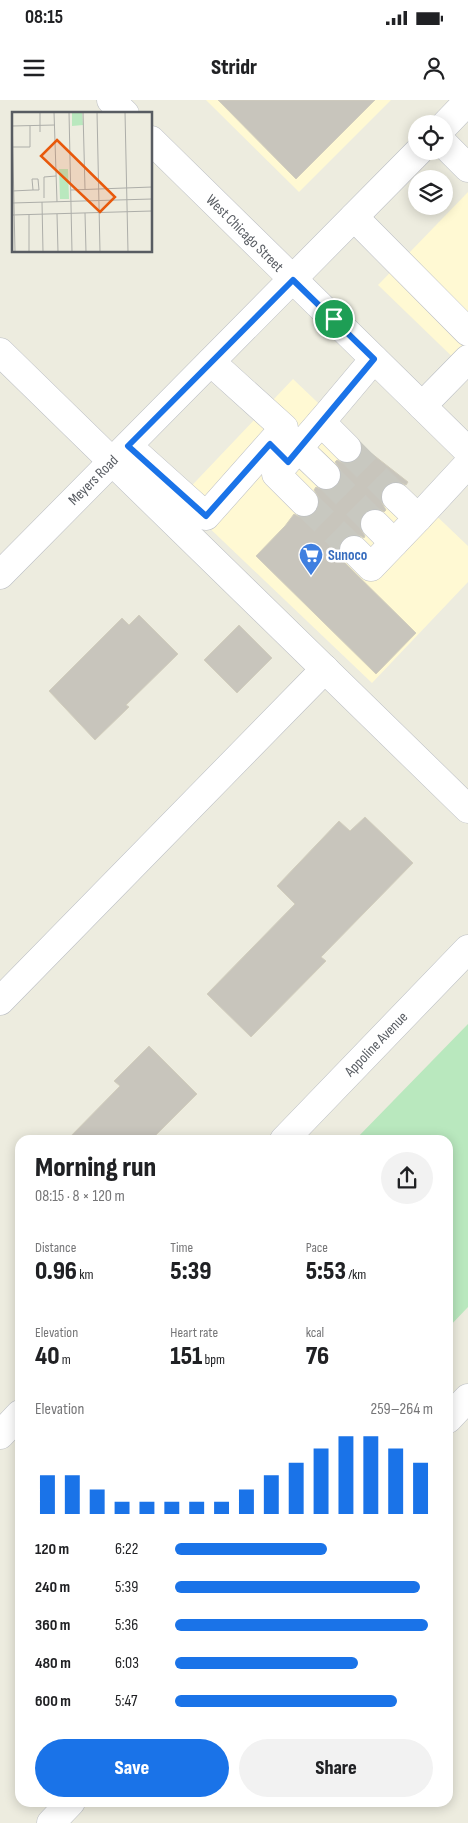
<!DOCTYPE html>
<html lang="en">
<head>
<meta charset="utf-8">
<style>
  :root { --surface:#fff; --page:#f2f2f2; --text:#202124; --muted:#757577; --accent:#1a73e8 }
  body { margin:0; font-family:"Sofia Sans Condensed",sans-serif; background:var(--page); color:var(--text); height:100vh; display:flex; flex-direction:column; font-size:19px; white-space:nowrap }
  * { box-sizing:border-box; margin:0 }
  p { font-size:16px; color:var(--muted) }
  .icon { flex:none; width:28px; height:28px; fill:none; stroke:currentColor; stroke-width:2; stroke-linecap:round; stroke-linejoin:round }
  .map { position:relative; flex:1; overflow:hidden }
  .panel { position:absolute; left:15px; top:1035px; width:438px; height:672px; display:flex; flex-direction:column; background:var(--surface); border-radius:15px; box-shadow:0 2px 12px #0003 }
  .panel>* { flex:none }
  .tools { position:absolute; left:408px; top:15px; display:grid; gap:10px }
  .tools a { display:grid; place-items:center; width:45px; height:45px; border-radius:50%; background:var(--surface); box-shadow:0 2px 12px #0003; font-size:25px }
  .pin { position:absolute; display:grid; place-items:center; width:42px; height:42px; color:#fff; margin:-21px; border:2px solid #fff; border-radius:50%; box-shadow:0 1px 5px #0007 }
  .round { display:grid; place-items:center; flex:none; width:52px; height:52px; border-radius:26px; background:var(--page) }
  .summary { display:flex; align-items:center; justify-content:space-between; height:85px; padding:0 20px }
  h1 { font-size:28px; font-weight:800; line-height:38px }
  .metrics { display:grid; grid-template-columns:repeat(3,1fr); gap:8px; height:85px; padding:5px 20px }
  .metrics div { display:grid; align-content:center }
  .metrics b { font-size:25px; font-weight:800 }
  .metrics small { font-size:14px; font-weight:400 }
  .metrics p { font-size:14px }
  .chart { height:140px; padding:10px 20px }
  .chart p { display:flex; justify-content:space-between }
  .chart svg { width:100%; height:90px; margin-top:5px; stroke:var(--accent); stroke-width:6 }
  .action { display:flex; gap:10px; margin-top:auto; padding:10px 20px }
  .action a { flex:1; height:58px; border-radius:30px; background:var(--accent); color:#fff; font-size:20px; font-weight:800; line-height:58px; text-align:center }
  .action a+a { background:var(--page); color:var(--text) }
  ul { padding:0 20px; list-style:none; font-size:16px }
  li { display:grid; grid-template-columns:80px 60px 1fr; align-items:center; height:38px }
  li i { height:12px; border-radius:6px; background:var(--accent) }
  .status { display:flex; justify-content:space-between; align-items:center; height:35px; padding:0 25px; background:var(--surface); direction:ltr }
  .status svg { height:14px; fill:currentColor }
  header { display:flex; justify-content:space-between; align-items:center; height:65px; padding:0 20px; background:var(--surface); font-size:22px; font-weight:800 }
  .map>svg:first-child { display:block }
  .commercial { fill:#fff9d3 }
  .green { fill:#b9e8be }
  .building { fill:#c8c5bc; stroke:#d2cebd }
  .lines { fill:none; stroke-linecap:round; stroke-linejoin:round }
  .minor-tunnel { stroke:#c8c8c0; stroke-width:28; stroke-dasharray:28 14; stroke-linecap:butt }
  .minor-casing { stroke:#babdc3; stroke-width:29 }
  .minor { stroke:#fff; stroke-width:28 }
  .route-casing { stroke:#fff; stroke-width:10 }
  .route { stroke:#1a73e8; stroke-width:6 }
  .labels { text-anchor:middle; stroke-width:5; stroke-linejoin:round; paint-order:stroke }
  .street-label { font-size:15px; fill:#585c62; stroke:#fff }
  .shop-label { font-size:15px; font-weight:bold; fill:#366cbe; stroke:#fff; text-anchor:start }
  .inset-road { fill:none; stroke:#adaea9; stroke-width:1 }
  .view { fill:#e8590c; fill-opacity:0.15; stroke:#e8590c; stroke-width:2.5 }
  .inset-edge { fill:none; stroke:#585c62; stroke-width:2.5 }
</style>
</head>
<body>
<div class="status"><b>08:15</b><svg viewBox="0 0 49 12"><path d="M0 12V9h3v3zM5 12V6h3v6zM10 12V3h3v9zM15 12V0h3v12zM26 1h20v11H26zM47 4h2v5h-2z"/></svg></div>
<header><svg class="icon" aria-label="menu" viewBox="0 0 24 24"><path d="M4 6h16M4 12h16M4 18h16"/></svg>Stridr<svg class="icon" aria-label="person" viewBox="0 0 24 24"><circle cx="12" cy="8" r="4"/><path d="M4 21q1-7 8-7t8 7"/></svg></header>
<div class="map">
<svg width="468" height="1723" viewBox="0 0 468 1723">
  <rect width="100%" height="100%" fill="#edecdf"/>
  <g class="commercial">
    <polygon points="206,0 391,0 299,92"/>
    <polygon points="468,92 468,272 378,185"/>
    <polygon points="293,279 468,446 468,482 372,583 179,399"/>
  </g>
  <polygon class="green" points="468,924 468,1207 448,1228 448,1040 355,1040"/>
  <g class="building">
    <polygon points="218,0 375,0 296,79"/>
    <polygon points="362,346 408,382 406,385 399,382 392,382 385,386 381,393 381,401 386,410 384,412 379,409 371,409 364,413 360,420 360,428 365,436 364,438 358,435 350,435 343,439 339,446 339,454 343,461 416,533 376,574 256,456 285,426 294,414 300,417 308,417 315,413 319,406 319,398 314,390 316,387 323,390 330,390 337,386 341,379 341,371 335,362 337,360 343,363 351,363 358,359 362,352"/>
    <polygon points="139,515 178,554 126,605 129,607 95,640 49,591 122,518 129,525"/>
    <polygon points="239,525 272,558 237,593 204,560"/>
    <polygon points="365,717 413,763 321,857 326,861 251,937 207,894 295,804 277,786 339,721 350,731"/>
    <polygon points="149,946 197,994 151,1040 67,1040 120,986 114,981"/>
  </g>
  <g class="lines">
    <g class="minor-tunnel">
      <polyline points="347,348 396,397"/>
      <polyline points="326,375 375,424"/>
      <polyline points="304,402 354,450"/>
    </g>
    <defs>
      <g id="minor">
        <polyline points="111,0 125,14"/>
        <polyline points="444,26 468,1"/>
        <polyline points="151,40 468,351"/>
        <polyline points="444,44 468,68"/>
        <polyline points="354,117 468,232"/>
        <polyline points="0,252 468,709"/>
        <polyline points="422,306 468,259"/>
        <polyline points="128,346 206,416 284,328 211,262"/>
        <polyline points="347,348 321,322 374,259"/>
        <polyline points="299,349 326,375"/>
        <polyline points="396,397 418,418 468,364"/>
        <polyline points="304,402 276,374 321,322"/>
        <polyline points="375,424 394,443"/>
        <polyline points="354,450 371,467 418,418"/>
        <polyline points="0,475 419,51"/>
        <polyline points="0,901 325,569"/>
        <polyline points="284,1040 468,849"/>
        <polyline points="448,1319 468,1298"/>
        <polyline points="0,1335 20,1314"/>
        <polyline points="51,1723 71,1702"/>
      </g>
    </defs>
    <use href="#minor" class="minor-casing"/>
    <use href="#minor" class="minor"/>
  </g>
  <g class="lines">
    <defs>
      <polygon id="route" points="293,180 374,259 288,362 270,344 206,416 128,346"/>
    </defs>
    <use href="#route" class="route-casing"/>
    <use href="#route" class="route"/>
  </g>
  <defs>
    <symbol id="supermarket-pin" viewBox="-11 -11 22 30"><path d="M0 17L-7.5 6A9.5 9.5 0 1 1 7.5 6Z" fill="#3f7fe0" stroke="#fff"/><path d="M-6-5.5h2.5l.6 2H6L4.5 2H-2.5L-4.4-4H-6ZM-1.5 3.2a1.3 1.3 0 1 0 .1 0ZM3 3.2a1.3 1.3 0 1 0 .1 0Z" fill="#fff"/></symbol>
  </defs>
  <g fill-rule="evenodd">
    <use href="#supermarket-pin" x="297" y="441" width="28" height="38"/>
  </g>
  <g class="labels">
    <g class="street-label">
      <text transform="translate(245 133) rotate(45)" y="5">West Chicago Street</text>
      <text transform="translate(93 380) rotate(-45)" y="5">Meyers Road</text>
      <text transform="translate(376 944) rotate(-46)" y="5">Appoline Avenue</text>
    </g>
    <g class="shop-label">
      <text x="328" y="460">Sunoco</text>
    </g>
  </g>
  <g transform="translate(12 12)">
    <rect width="140" height="140" fill="#edecdf"/>
    <path d="M60 0H70L71 13 60 14ZM47 57H56L57 87H48Z" fill="#b9e8be"/>
    <path class="inset-road" d="M0 0 3 140M28 0V20M42 0 45 90M57 0 60 140M71 0 73 77M85 0 88 140M113 0 116 140M0 14 43 13M1 35H18V14M59 78 140 75M0 79 21 78H27L26 67H20L21 78M32 86V65L44 64M30 90 31 140M0 91 140 87M73 101 74 140M45 102 46 140M0 103 140 99M17 103V140"/>
    <path class="view" d="M45 28 103 85 88 100 29 44Z"/>
    <rect width="140" height="140" class="inset-edge"/>
  </g>
</svg>
<div class="tools">
<a><svg class="icon" aria-label="locate" viewBox="0 0 24 24"><circle cx="12" cy="12" r="6"/><path d="M12 2v4M12 18v4M2 12h4M18 12h4"/></svg></a>
<a><svg class="icon" aria-label="layers" viewBox="0 0 24 24"><path d="M12 4l9 5-9 5-9-5zM3 14l9 5 9-5"/></svg></a>
</div>
<div class="pin" style="left:334px;top:219px;background:#1e9e55"><svg class="icon" aria-label="arrive" viewBox="0 0 24 24"><path d="M6 21V4h12l-3 4 3 4H6"/></svg></div>
<section class="panel">
<div class="summary"><div><h1>Morning run</h1><p>08:15 · 8 × 120 m</p></div><a class="round"><svg class="icon" aria-label="share" viewBox="0 0 24 24"><path d="M12 15V3M7 8l5-5 5 5M5 13v7h14v-7"/></svg></a></div>
<div class="metrics">
<div><p>Distance</p><b>0.96<small> km</small></b></div>
<div><p>Time</p><b>5:39</b></div>
<div><p>Pace</p><b>5:53<small> /km</small></b></div>
</div>
<div class="metrics">
<div><p>Elevation</p><b>40<small> m</small></b></div>
<div><p>Heart rate</p><b>151<small> bpm</small></b></div>
<div><p>kcal</p><b>76</b></div>
</div>
<div class="chart"><p><span>Elevation</span>259–264 m</p>
<svg viewBox="0 0 160 44" preserveAspectRatio="none"><path d="M5 44V25M15 44V25M25 44V32M35 44V38M45 44V38M55 44V38M65 44V38M75 44V38M85 44V32M95 44V25M105 44V19M115 44V12M125 44V6M135 44V6M145 44V12M155 44V19"/></svg>
</div>
<ul>
<li><b>120 m</b>6:22<i style="width:59%"></i></li>
<li><b>240 m</b>5:39<i style="width:95%"></i></li>
<li><b>360 m</b>5:36<i style="width:98%"></i></li>
<li><b>480 m</b>6:03<i style="width:71%"></i></li>
<li><b>600 m</b>5:47<i style="width:86%"></i></li>
</ul>
<div class="action"><a>Save</a><a>Share</a></div>
</section>
</div>
</body>
</html>
